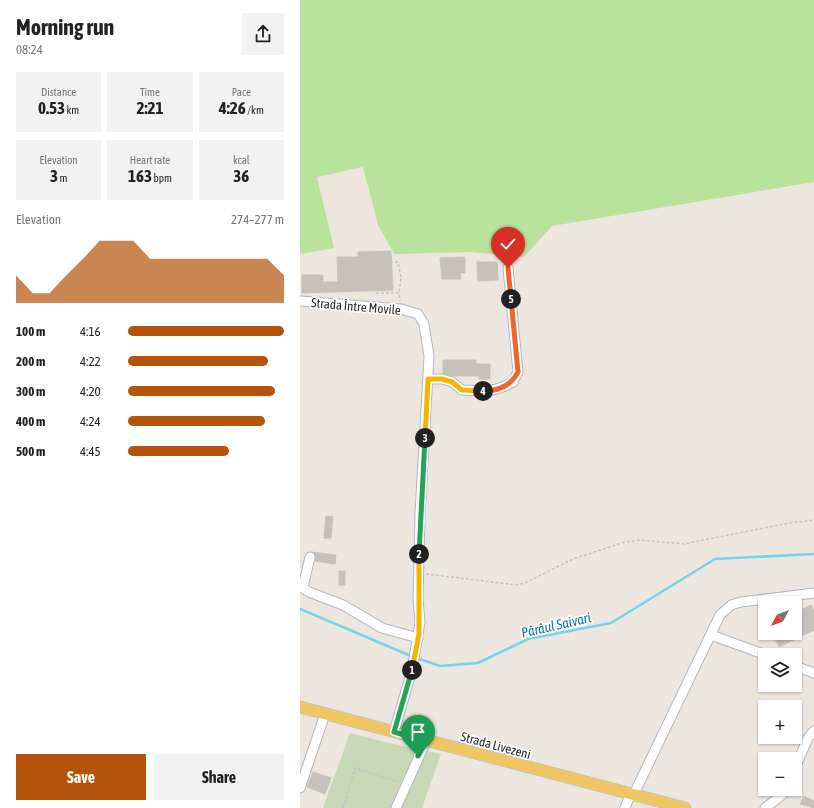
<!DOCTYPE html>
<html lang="en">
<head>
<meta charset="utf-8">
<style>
  :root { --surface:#fff; --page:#f2f2f2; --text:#222; --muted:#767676; --accent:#b45309 }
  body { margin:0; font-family:"Asap Condensed",sans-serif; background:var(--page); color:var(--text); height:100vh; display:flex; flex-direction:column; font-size:15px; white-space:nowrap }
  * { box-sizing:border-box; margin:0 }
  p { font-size:13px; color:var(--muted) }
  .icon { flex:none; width:22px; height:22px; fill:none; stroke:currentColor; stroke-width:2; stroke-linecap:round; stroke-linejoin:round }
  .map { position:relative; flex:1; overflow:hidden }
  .sheet { display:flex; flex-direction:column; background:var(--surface); width:300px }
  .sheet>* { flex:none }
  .needle { width:26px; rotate:229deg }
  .controls { position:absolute; left:458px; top:596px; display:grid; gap:8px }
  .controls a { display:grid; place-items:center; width:44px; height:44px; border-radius:0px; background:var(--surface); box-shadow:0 1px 3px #0004; font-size:20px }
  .pin { position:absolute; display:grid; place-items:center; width:34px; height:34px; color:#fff; margin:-41px -17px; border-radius:50% 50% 50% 0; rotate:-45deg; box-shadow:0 0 4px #0007 }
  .pin .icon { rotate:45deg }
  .km { position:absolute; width:20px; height:20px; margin:-10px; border-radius:50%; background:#222; color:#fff; font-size:11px; line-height:20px; text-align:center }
  .round { display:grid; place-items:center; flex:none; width:42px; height:42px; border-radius:0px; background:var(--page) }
  .headline { display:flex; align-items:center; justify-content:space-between; height:68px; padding:0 16px }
  h1 { font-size:22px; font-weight:700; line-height:30px }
  .metrics { display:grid; grid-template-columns:repeat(3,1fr); gap:6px; height:68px; padding:4px 16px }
  .metrics div { display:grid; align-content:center; border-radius:0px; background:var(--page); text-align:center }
  .metrics b { font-size:17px; font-weight:700 }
  .metrics small { font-size:11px; font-weight:400 }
  .metrics p { font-size:11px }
  .chart { height:112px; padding:8px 16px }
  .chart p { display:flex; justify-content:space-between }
  .chart svg { width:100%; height:72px; margin-top:4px; fill:var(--accent); opacity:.7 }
  .button { display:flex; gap:8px; margin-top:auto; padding:8px 16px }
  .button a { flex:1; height:46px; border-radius:0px; background:var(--accent); color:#fff; font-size:16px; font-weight:700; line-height:46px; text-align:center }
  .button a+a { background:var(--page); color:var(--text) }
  ul { padding:0 16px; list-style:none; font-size:13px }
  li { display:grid; grid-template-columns:64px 48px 1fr; align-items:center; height:30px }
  li i { height:10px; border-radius:5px; background:var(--accent) }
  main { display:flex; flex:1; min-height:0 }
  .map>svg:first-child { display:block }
  .green { fill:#b9e39c }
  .cemetery { fill:#c8d7b6 }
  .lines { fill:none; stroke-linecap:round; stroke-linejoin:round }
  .stream { stroke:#74d4ed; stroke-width:2.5 }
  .building { fill:#c6c1ba; stroke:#c9c2b8 }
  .minor-casing { stroke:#b2b6bf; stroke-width:11 }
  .major-casing { stroke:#c4c4c4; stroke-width:13 }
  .path { stroke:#c4c4c4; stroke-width:1.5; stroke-dasharray:3 2; stroke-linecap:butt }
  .minor { stroke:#fff; stroke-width:9 }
  .major { stroke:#efc662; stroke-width:11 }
  .split-1-casing { stroke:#fff; stroke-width:8 }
  .split-2-casing { stroke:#fff; stroke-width:8 }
  .split-3-casing { stroke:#fff; stroke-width:8 }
  .split-4-casing { stroke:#fff; stroke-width:8 }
  .split-5-casing { stroke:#fff; stroke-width:8 }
  .split-6-casing { stroke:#fff; stroke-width:8 }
  .split-1 { stroke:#22a559; stroke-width:5 }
  .split-2 { stroke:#f5b400; stroke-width:5 }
  .split-3 { stroke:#22a559; stroke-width:5 }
  .split-4 { stroke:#f5b400; stroke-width:5 }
  .split-5 { stroke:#f0652b; stroke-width:5 }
  .split-6 { stroke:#f0652b; stroke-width:5 }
  .labels { text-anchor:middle; stroke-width:3.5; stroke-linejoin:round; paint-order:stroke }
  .street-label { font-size:13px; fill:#2c2c2c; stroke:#fff }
  .water-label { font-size:14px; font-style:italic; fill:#0f759d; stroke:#fff }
</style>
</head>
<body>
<main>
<section class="sheet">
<div class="headline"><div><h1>Morning run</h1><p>08:24</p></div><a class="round"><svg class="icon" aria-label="share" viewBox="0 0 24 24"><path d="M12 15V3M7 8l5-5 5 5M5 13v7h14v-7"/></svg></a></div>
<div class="metrics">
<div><p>Distance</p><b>0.53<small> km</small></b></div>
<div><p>Time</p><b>2:21</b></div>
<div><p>Pace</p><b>4:26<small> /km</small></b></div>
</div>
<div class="metrics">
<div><p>Elevation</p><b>3<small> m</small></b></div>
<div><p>Heart rate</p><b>163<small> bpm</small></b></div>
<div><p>kcal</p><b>36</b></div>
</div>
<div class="chart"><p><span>Elevation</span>274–277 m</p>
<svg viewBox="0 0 160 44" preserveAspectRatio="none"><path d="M0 44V27L10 38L20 38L30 27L40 17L50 6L60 6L70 6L80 17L90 17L100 17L110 17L120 17L130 17L140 17L150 17L160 27V44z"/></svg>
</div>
<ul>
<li><b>100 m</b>4:16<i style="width:100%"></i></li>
<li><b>200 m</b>4:22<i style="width:90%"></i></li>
<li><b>300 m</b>4:20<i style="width:94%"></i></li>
<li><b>400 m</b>4:24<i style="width:88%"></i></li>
<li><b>500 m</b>4:45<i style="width:65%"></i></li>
</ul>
<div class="button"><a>Save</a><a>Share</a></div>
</section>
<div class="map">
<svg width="514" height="808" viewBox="0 0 514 808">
  <rect width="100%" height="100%" fill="#ede6df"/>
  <polygon class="green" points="0,0 514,0 514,182 252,226 224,257 172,252 94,254 78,225 63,167 17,177 34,248 0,254"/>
  <polygon class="cemetery" points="50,733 93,744 141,754 122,808 23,808"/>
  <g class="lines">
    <polyline class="stream" points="0,609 111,656 140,666 178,663 228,639 311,623 415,559 514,554"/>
  </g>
  <g class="building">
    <polygon points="91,251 93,290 2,293 2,275 23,275 23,282 38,282 37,257 58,257 58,252"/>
    <polygon points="165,257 165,273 160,273 161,279 142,279 140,258"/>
    <polygon points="177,262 197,262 198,280 178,281"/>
    <polygon points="143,360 176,360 176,364 190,364 190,379 179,379 179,376 153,376 143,373"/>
    <polygon points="26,516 33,517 31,538 24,538"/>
    <polygon points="13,552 36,555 35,564 15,561 16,556"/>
    <rect x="39" y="571" width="6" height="14"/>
    <polygon points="511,605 514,612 514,630 479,647 472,633 495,633 495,613"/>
    <polygon points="13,772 31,778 25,794 7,787"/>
    <polygon points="504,796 514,801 514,808 500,804"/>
  </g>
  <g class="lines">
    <defs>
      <g id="minor">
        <polyline points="0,301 101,309 118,314 124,324 129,356 120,514 118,599 120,622 112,670 94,732"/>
        <polyline points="128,379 142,379 152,382 162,390 189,391 203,387 213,382 218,372 208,268"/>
        <polyline points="0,586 9,592 43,605 82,628 118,638"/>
        <polyline points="3,587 10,557"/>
        <polyline points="411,635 466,655"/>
        <polyline points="495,666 514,673"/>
        <polyline points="495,768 508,738 514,731"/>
        <polyline points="0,788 25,714"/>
        <polyline points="334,794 420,615 431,605 441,602 514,593"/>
        <polyline points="96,808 126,741"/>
        <polyline points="325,808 331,793"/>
        <polyline points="465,808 482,795 486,789"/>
      </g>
      <polyline id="major" points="0,707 385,808"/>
    </defs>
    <use href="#minor" class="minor-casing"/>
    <use href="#major" class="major-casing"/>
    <g class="path">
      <polyline points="80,262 98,262 101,278 99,293"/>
      <polyline points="76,293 99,293 100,301"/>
      <polyline points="126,574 217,585 227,582 273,559 325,542 341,540 384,544 489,523 514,520"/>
      <polyline points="43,808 55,768 98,782"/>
    </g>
    <use href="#minor" class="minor"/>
    <use href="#major" class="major"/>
  </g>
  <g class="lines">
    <defs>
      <polyline id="split-1" points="112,670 94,732 126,741 118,756"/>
      <polyline id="split-2" points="112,670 119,634 119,554"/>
      <polyline id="split-3" points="119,554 125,438"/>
      <polyline id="split-4" points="125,438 128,379 142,379 152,382 162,390 183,391"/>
      <path id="split-5" d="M183 391C198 391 211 386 218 372L211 299"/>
      <polyline id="split-6" points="208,268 211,299"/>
    </defs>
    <use href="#split-1" class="split-1-casing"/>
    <use href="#split-2" class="split-2-casing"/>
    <use href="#split-3" class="split-3-casing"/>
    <use href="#split-4" class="split-4-casing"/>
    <use href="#split-5" class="split-5-casing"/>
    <use href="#split-6" class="split-6-casing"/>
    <use href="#split-1" class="split-1"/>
    <use href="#split-2" class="split-2"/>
    <use href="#split-3" class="split-3"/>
    <use href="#split-4" class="split-4"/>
    <use href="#split-5" class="split-5"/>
    <use href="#split-6" class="split-6"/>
  </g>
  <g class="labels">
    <g class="street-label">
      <text transform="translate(56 306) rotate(5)" y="5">Strada Între Movile</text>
      <text transform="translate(196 745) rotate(15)" y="5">Strada Livezeni</text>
    </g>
    <g class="water-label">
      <text transform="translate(256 625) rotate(-13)" y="5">Pârâul Saivari</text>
    </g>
  </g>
</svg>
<div class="controls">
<a><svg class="needle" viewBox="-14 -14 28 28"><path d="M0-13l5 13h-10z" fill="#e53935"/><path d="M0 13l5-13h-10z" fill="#767676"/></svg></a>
<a><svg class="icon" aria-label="layers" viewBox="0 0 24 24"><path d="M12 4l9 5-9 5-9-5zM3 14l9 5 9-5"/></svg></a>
<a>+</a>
<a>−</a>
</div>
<div class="pin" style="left:118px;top:756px;background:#1e9e55"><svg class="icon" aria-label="arrive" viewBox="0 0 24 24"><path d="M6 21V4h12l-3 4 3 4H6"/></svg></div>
<div class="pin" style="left:208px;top:268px;background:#d93025"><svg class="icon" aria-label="check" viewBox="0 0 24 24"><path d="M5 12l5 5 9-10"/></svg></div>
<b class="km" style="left:112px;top:670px">1</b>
<b class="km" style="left:119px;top:554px">2</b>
<b class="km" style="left:125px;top:438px">3</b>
<b class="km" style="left:183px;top:391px">4</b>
<b class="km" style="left:211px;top:299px">5</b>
</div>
</main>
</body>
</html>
